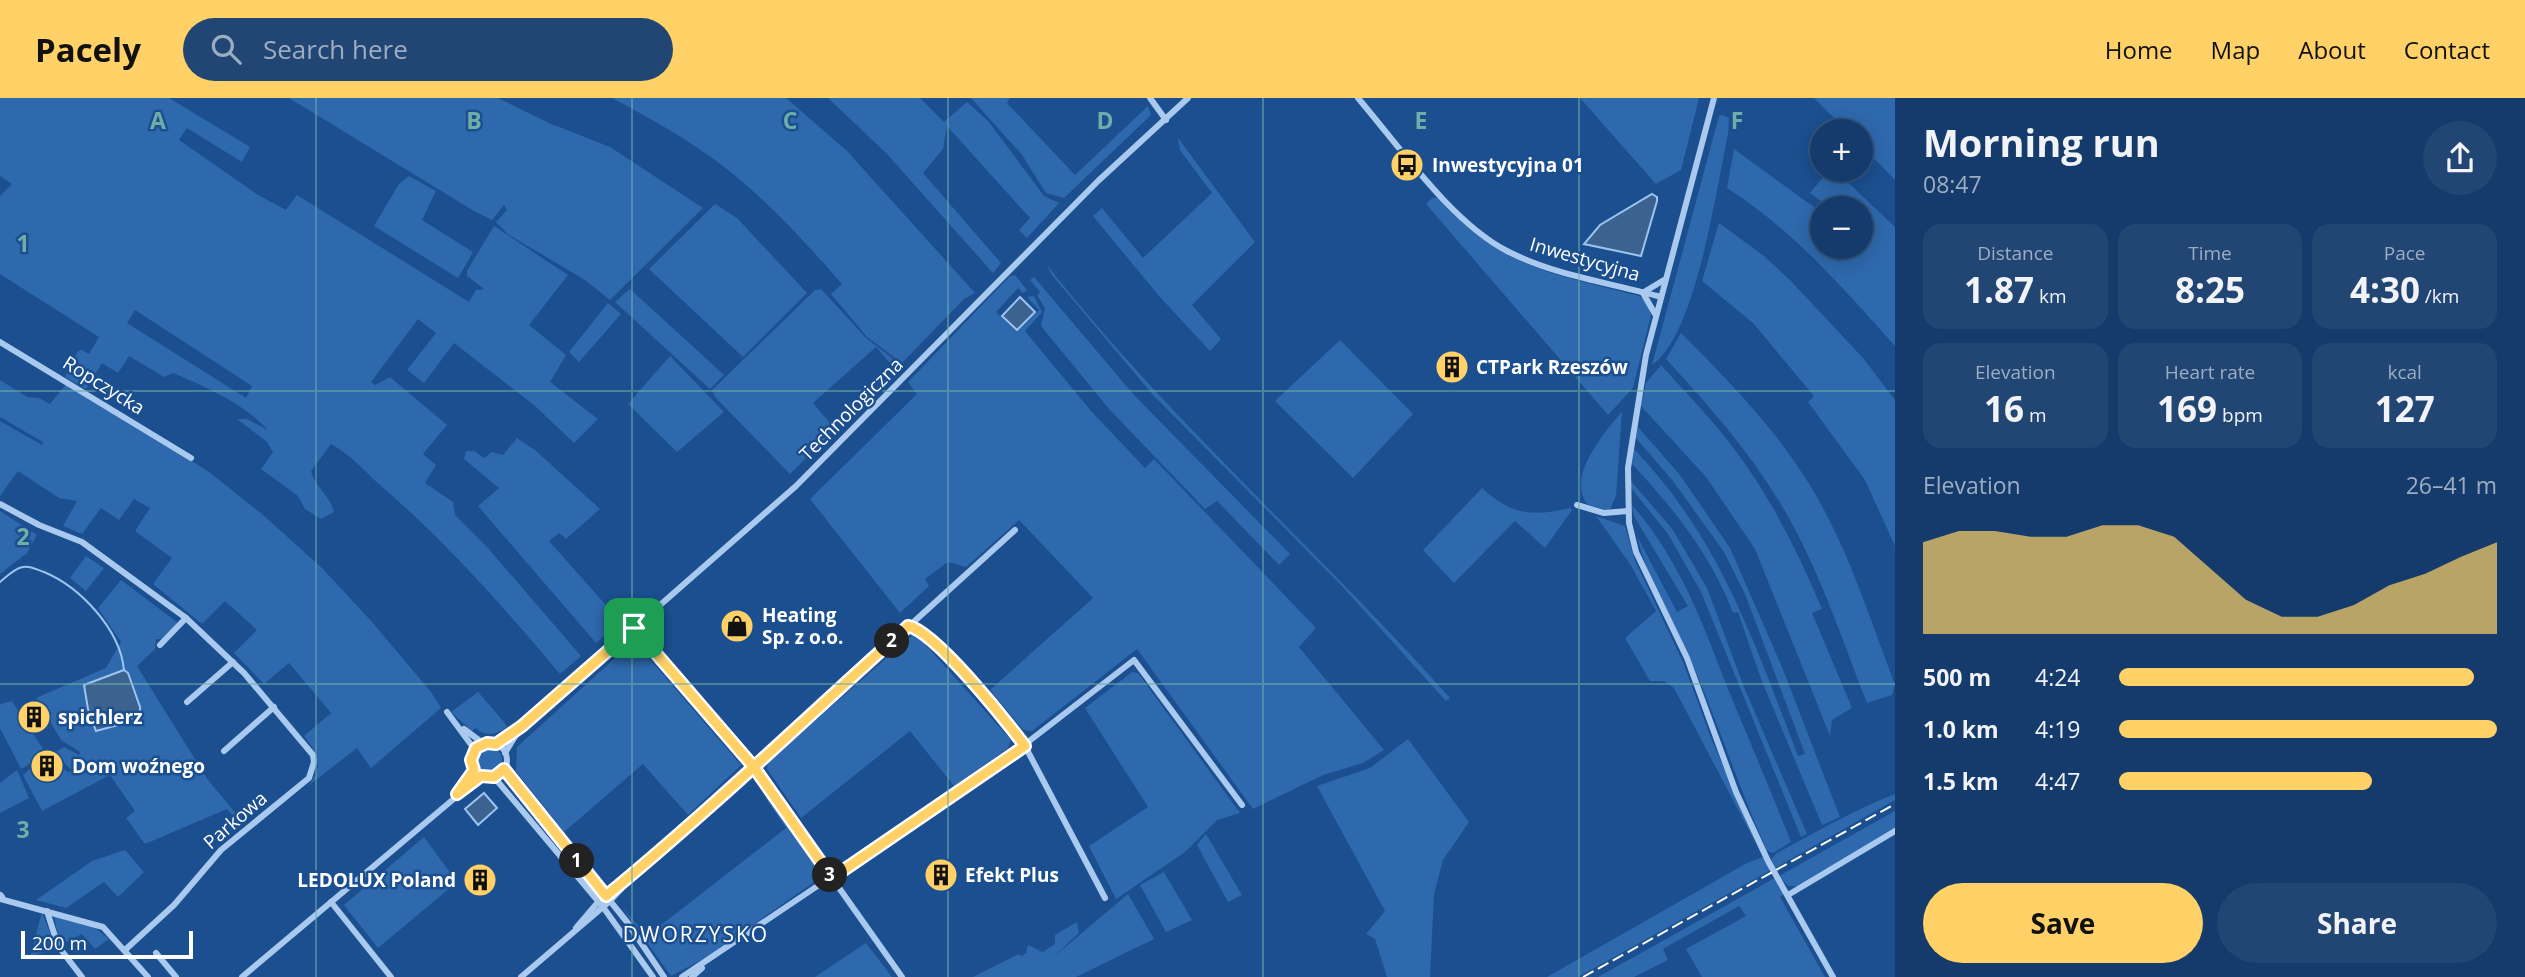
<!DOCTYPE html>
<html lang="en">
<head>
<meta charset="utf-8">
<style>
  :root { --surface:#143b6b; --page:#214673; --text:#f1f3f6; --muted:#9dadc1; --line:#33557e; --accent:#ffd166 }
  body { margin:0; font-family:"Open Sans",sans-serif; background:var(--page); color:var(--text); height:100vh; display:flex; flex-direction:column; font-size:26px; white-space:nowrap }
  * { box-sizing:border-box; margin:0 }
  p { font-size:23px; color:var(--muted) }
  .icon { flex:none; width:38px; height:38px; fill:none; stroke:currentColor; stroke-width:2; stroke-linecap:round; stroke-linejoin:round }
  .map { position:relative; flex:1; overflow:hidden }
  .sheet { display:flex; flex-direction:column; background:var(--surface); width:630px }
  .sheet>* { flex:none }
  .buttons { position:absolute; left:1810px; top:21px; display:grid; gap:14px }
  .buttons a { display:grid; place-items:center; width:63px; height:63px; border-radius:50%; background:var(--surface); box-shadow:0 4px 18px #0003,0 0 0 2px var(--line); font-size:35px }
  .scale { position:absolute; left:21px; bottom:18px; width:172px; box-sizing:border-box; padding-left:7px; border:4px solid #fff; border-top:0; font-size:19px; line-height:24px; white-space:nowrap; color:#fff; -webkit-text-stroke:5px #1b4f8f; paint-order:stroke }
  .pin { position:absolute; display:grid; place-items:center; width:60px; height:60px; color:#fff; margin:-30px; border-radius:14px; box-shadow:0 4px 10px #0006 }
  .km { position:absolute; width:35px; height:35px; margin:-18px; border-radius:50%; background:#222; color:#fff; font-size:19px; line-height:35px; text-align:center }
  .round { display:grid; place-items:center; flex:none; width:74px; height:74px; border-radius:37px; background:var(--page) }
  .overview { display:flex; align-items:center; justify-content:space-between; height:119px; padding:0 28px }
  h1 { font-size:38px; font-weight:700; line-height:52px }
  .stats { display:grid; grid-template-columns:repeat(3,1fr); gap:10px; height:119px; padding:7px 28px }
  .stats div { display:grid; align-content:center; border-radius:18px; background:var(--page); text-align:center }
  .stats b { font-size:35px; font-weight:700 }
  .stats small { font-size:19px; font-weight:400 }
  .stats p { font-size:19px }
  .chart { height:196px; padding:14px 28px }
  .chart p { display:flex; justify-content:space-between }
  .chart svg { width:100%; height:126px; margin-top:7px; fill:var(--accent); opacity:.7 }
  .button { display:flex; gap:14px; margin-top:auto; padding:14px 28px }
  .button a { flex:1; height:80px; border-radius:42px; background:var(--accent); color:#111; font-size:28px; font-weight:700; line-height:80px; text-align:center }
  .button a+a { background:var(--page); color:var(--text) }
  ul { padding:0 28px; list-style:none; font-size:23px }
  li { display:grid; grid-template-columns:112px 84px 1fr; align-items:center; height:52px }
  li i { height:18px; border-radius:9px; background:var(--accent) }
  header { display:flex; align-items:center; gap:42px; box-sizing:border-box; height:98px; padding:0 35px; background:var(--accent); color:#111 }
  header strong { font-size:33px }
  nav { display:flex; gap:38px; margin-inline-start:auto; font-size:24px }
  .search { width:490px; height:63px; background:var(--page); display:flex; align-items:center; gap:18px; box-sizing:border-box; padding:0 24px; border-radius:38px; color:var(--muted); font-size:26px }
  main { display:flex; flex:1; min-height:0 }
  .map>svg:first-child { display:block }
  .green { fill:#2e69ad; fill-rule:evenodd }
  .water { fill:#3c6290; stroke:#9cc4f0; stroke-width:2 }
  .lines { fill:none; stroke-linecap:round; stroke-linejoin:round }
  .stream { stroke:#9cc4f0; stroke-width:2 }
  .minor { stroke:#a9c9ee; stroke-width:6 }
  .tertiary { stroke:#a9c9ee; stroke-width:8 }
  .rail { stroke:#fff; stroke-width:2; stroke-dasharray:12 5; stroke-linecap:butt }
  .route-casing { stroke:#fff; stroke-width:14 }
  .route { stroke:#ffd166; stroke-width:9 }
  .grid { fill:none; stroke:#6fada8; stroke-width:2; stroke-opacity:0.55 }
  .labels { text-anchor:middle; stroke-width:5; stroke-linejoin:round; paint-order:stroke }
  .poi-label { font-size:19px; font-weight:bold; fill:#fff; stroke:#1b4f8f; text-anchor:start }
  .street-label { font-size:19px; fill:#fff; stroke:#1b4f8f }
  .neighbourhood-label { font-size:21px; letter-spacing:2px; fill:#fff; stroke:#1b4f8f }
  .grid-label { font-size:23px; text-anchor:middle; font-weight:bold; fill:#6fada8; stroke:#1b4f8f; stroke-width:5; stroke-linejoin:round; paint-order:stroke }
</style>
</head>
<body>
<header>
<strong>Pacely</strong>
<div class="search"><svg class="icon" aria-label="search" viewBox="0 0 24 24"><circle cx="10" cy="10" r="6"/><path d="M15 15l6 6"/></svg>Search here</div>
<nav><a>Home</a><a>Map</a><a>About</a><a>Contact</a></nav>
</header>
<main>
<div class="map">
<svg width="1895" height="879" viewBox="0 0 1895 879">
  <rect width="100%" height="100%" fill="#1b4f8f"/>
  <g class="green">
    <path d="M0 0H169L250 49 242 64 187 30 179 42 258 97 286 112 297 97 469 204 476 192 484 191 467 178V173L494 128 568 177 529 227 566 257 550 284 598 321 574 345 534 307 454 245 424 285 407 272 436 235 418 221 371 284 375 287 390 279 447 327 423 356 436 367 425 385 453 404 455 417 487 449 581 558 560 576C504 509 446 444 380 387 363 372 351 357 331 346L311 373C315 390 331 398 334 414L321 421 305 411 298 398 261 371 273 354 267 344 237 321H247L268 332C243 305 206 289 173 275L164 279 129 258 118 275 102 265 86 291 65 279 78 253 82 252 89 256 99 239 0 176V98L12 86 0 78ZM135 212 252 288 246 300 127 225Z"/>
    <polygon points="289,0 498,0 549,25 610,49 703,110 610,202 585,182 509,137 496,124 507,112 504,107 492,122 474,113"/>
    <path d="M612 0H786L847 53 975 195 964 201 902 265 867 239 831 196 842 186C806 145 766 101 723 68 689 42 650 20 612 0Z"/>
    <polygon points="828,0 920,0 944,24 967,4 989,24 1044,98 1059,105 1027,140 1019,132 1030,120 947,28 943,51 923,75 1001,165 993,175 886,55"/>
    <polygon points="971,0 1010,0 1007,5 1075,77 1148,8 1151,17 1064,100 1046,95 1022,57"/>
    <polygon points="1580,0 1699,0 1681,72 1656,86"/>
    <polygon points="1814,0 1895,0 1895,82 1860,46 1860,33 1847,33"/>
    <path d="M1722 17 1729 20 1728 36C1717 87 1696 238 1652 267L1719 18Z"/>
    <polygon points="1178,40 1255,144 1192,207 1221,241 1210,253 1159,198 1093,118 1102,110 1143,160 1212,95 1180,52"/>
    <path d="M1734 51 1822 115V149H1860V110H1830L1810 95 1829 72H1835L1895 129V248C1842 189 1794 133 1727 90Z"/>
    <polygon points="409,78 436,93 422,122 473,154 458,180 374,128 399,86"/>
    <path d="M1432 100H1438C1500 171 1553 175 1639 198L1646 203 1651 217 1633 290 1608 317 1426 106Z"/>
    <polygon points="715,106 737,120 807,195 743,259 649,171"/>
    <polygon points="1719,125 1764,158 1790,182 1863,260 1895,302 1895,448 1865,382 1808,304 1814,298 1753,225 1702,183"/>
    <path d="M1046 166C1169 322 1319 453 1450 600L1446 603 1341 487 1153 297 1052 177Z"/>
    <polygon points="1015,177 1027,192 1023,195 1018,190 996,214 1017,234 1039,212 1027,199 1034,198 1042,214 1025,233 1091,313 1145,370 1154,361 1316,530 1299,549 1384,652 1363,665 1323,677 1253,711 1137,551 1032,633 1023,632 990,592 1093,500 1019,422 966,469 948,464 925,481 929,488 900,515 810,401 917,296 908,284 1010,178"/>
    <polygon points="1034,179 1134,297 1290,456 1279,467 1217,403 1205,411 1109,311 1041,228 1045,210 1037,197 1040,194 1030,182"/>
    <polygon points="630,191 724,277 710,291 615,204"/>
    <polygon points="821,191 866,240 901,267 896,272 876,249 813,305 835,331 790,376 715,299 712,292 815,192"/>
    <polygon points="608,205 621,216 579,264 569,254"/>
    <path d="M1681 235C1726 280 1772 327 1806 381 1846 443 1869 518 1895 587L1892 597 1867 605C1843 544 1822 480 1790 422 1757 362 1712 311 1666 261Z"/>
    <polygon points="1340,242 1413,316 1353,380 1275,303"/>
    <polygon points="670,258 724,314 677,354 628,306"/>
    <path d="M1661 267C1687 296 1715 324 1738 356 1773 404 1799 456 1822 511L1812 515 1852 610 1832 622 1830 638 1755 451 1706 379 1641 308 1646 285Z"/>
    <path d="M0 282 27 299 39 300 50 306 68 284 209 374 262 416 322 470 372 524 431 594 441 610 371 670 357 650 308 688C324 669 318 655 304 638L331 615 289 565 264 586 234 555 257 532 225 503 202 526 153 486 172 460 135 433 150 410 134 401 119 422 101 410 82 436 63 428 77 403 59 400 18 373 0 398V323L42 347 43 344 0 319Z"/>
    <path d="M1622 313 1616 398 1609 413 1587 406C1566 377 1605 335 1622 313Z"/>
    <path d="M1638 329 1680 377 1730 450 1782 569 1840 719 1822 727 1761 581 1738 514 1733 515C1711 457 1674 411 1632 366L1634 351C1720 440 1755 546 1798 658L1805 656 1745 496 1724 454 1673 383 1636 340Z"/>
    <polygon points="517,340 535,352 600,411 566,441 559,435 549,443 621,524 596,545 478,408 499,390 464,361 466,353 474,353 484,360 492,354 503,357"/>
    <polygon points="1631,383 1673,432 1707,490 1744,589 1807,736 1801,739 1701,494 1668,436 1631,390"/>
    <path d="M1482 390C1511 417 1533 419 1570 410L1572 412 1545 450 1515 423 1454 485 1423 452Z"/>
    <path d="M1632 407C1679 460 1703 526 1728 591 1749 642 1771 693 1791 744L1773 755 1767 753C1740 692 1719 628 1693 567 1675 525 1647 481 1637 438L1677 514 1688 508 1634 418Z"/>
    <polygon points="0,413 37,437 27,455 0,476"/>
    <polygon points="1596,418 1625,428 1635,463 1683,564 1711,640 1762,757 1674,590 1664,583 1650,583 1625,540 1656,513 1630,466"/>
    <polygon points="86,458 104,470 86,493 70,480"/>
    <polygon points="121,482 178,525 163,541 156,541 155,551 137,568 208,682 243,724 240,726 227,711 145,746 126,720 135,713 110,677 42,713 23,677 35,666 42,677 57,667 68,674 72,673 59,659 52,656 64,649 79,657 80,654 61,642 36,600 106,570 121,544 98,510"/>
    <polygon points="915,535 1011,642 1008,650 954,688 910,633 801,720 767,671 768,664"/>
    <polygon points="634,543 741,667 688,717 643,666 564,734 516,673 517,649"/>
    <polygon points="1132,574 1138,575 1240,715 1217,722 1185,754 1116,801 1089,748 1148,709 1085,610"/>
    <path d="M478 594 504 624 507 629C497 637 485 639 476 630L472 633 451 614Z"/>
    <polygon points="12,603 45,654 43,658 21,671 0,630 0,606"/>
    <polygon points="1408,641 1469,724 1443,762 1434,796 1430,879 1387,879 1375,841 1366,836 1385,813 1317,688 1370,670"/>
    <circle cx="489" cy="662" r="13"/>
    <polygon points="17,672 29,700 0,715 0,685"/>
    <path d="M1895 696V702L1775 770 1771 761 1777 755C1816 734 1854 712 1895 696Z"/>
    <polygon points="765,699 768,699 821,775 820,780 707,859 671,878 621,808 647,838 786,730"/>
    <polygon points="1895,713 1895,730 1800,788 1788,788 1779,778"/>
    <polygon points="1206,736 1242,797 1228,804 1197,747"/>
    <polygon points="424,739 457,784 378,850 344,807"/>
    <polygon points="125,752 144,774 118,799 104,784 66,810 36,802 92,763"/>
    <polygon points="1763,759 1771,772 1578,879 1547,879 1747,765"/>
    <polygon points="1164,774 1192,822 1166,834 1140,787"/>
    <polygon points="1775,780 1784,796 1780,799 1825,879 1702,879 1686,851 1746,818 1739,808 1663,851 1668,862 1634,879 1598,879"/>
    <polygon points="1128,796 1154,841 1076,879 973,879 1019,856 1022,858 1026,855 1028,847 1043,854 1055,846 1055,837 1077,824 1079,835 1051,861"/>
    <polygon points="42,814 56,850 30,859 40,821"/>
    <polygon points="54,818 95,830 109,841 95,851 82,836 60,847"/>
    <polygon points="866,845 892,879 815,879"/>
  </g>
  <g class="water">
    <polygon points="1652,96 1657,99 1657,103 1641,158 1584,146 1600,127"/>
    <polygon points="1020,199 1035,214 1017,232 1002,218"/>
    <polygon points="124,572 128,575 140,609 140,616 118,627 96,633 88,611 84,587"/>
    <polygon points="484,695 497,710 478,727 465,711"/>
  </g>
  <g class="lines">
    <path class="stream" d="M0 484C6 479 15 470 23 469 30 467 37 472 44 474 80 489 120 531 124 572"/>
    <g class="minor">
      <polyline points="1150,0 1166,22"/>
      <path d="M1358 0C1399 48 1451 124 1507 153 1553 177 1611 185 1661 199"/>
      <polyline points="1714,0 1646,257 1628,370 1629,425 1636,454 1687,560 1736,694 1768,763 1833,879"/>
      <polyline points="1644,194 1664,182"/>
      <polyline points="1643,195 1655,216"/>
      <polyline points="0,244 191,360"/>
      <polyline points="0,406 39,427 82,444 186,520 244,575 313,657 314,664 309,680 221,752 174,807 125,852"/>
      <polyline points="1577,407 1604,415 1628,413"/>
      <polyline points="908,528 926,537 947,558 1025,648 1105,800"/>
      <polyline points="634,530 753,668 902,879"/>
      <polyline points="160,547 186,520"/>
      <polyline points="187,604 233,564"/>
      <polyline points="447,614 475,652"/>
      <polyline points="464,631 484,646"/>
      <circle cx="489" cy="662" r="18"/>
      <polyline points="496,646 522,628 796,388 1098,83 1188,0"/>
      <polyline points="224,653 274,609"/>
      <polyline points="505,655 519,632"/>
      <polyline points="504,671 627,824 664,879"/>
      <polyline points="494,679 603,809 653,879"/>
      <polyline points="460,691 474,672"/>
      <polyline points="1788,797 1895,733"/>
      <polyline points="0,801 103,829 148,879"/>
      <polyline points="331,804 391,879"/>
      <polyline points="47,813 58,848 82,879"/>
      <polyline points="576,830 599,803 630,781 1015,432"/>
      <polyline points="156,855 176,879"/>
      <polyline points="242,879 481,678"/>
      <polyline points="521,879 610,803 630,781"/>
      <polyline points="682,879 1002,664 1134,562 1242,707"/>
      <polyline points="692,879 702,870"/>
    </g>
    <polyline class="tertiary" points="0,798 1,799"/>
    <polyline class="rail" points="1583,879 1895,706"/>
  </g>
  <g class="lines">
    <defs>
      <path id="route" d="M634 530 522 628 496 646 487 645 476 650 471 662 474 672 457 696 481 678 494 679 504 671 606 798C708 714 805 621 904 532L908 528C935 533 1006 623 1025 648L832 780 753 668 634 530"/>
    </defs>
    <use href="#route" class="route-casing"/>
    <use href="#route" class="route"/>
  </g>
  <path class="grid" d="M316 0V879M632 0V879M948 0V879M1263 0V879M1579 0V879M0 293H1895M0 586H1895"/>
  <defs>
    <symbol id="bus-disc" viewBox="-11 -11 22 22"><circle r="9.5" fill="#ffd166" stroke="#1b4f8f"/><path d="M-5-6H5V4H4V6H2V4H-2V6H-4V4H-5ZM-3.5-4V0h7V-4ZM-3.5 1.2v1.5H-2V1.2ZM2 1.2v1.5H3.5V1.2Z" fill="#111"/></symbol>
    <symbol id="building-disc" viewBox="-11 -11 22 22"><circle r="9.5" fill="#ffd166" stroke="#1b4f8f"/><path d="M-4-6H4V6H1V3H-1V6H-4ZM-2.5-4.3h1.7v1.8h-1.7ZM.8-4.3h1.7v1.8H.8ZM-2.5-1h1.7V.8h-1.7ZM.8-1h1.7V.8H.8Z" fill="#111"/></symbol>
    <symbol id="shop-disc" viewBox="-11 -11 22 22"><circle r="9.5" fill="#ffd166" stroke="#1b4f8f"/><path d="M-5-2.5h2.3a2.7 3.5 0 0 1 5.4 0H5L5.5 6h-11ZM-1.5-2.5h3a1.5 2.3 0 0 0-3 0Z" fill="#111"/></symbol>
  </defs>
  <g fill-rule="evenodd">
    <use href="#bus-disc" x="1388" y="48" width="38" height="38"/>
    <use href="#building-disc" x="1433" y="250" width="38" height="38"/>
    <use href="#shop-disc" x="718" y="509" width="38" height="38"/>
    <use href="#building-disc" x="15" y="600" width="38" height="38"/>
    <use href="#building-disc" x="28" y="649" width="38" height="38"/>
    <use href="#building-disc" x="922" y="758" width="38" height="38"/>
    <use href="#building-disc" x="461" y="763" width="38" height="38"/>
  </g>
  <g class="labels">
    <g class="poi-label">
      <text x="1432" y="74">Inwestycyjna 01</text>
      <text x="1476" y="276">CTPark Rzeszów</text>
      <text x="762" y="524">Heating<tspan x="762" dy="22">Sp. z o.o.</tspan></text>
      <text x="58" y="626">spichlerz</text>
      <text x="72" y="675">Dom woźnego</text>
      <text x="965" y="784">Efekt Plus</text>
      <text x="456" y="789" text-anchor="end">LEDOLUX Poland</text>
    </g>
    <g class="street-label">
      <text transform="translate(1585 161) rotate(16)" y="7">Inwestycyjna</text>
      <text transform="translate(104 287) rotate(32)" y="7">Ropczycka</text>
      <text transform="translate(851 311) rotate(-45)" y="7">Technologiczna</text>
      <text transform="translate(235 722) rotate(-41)" y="7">Parkowa</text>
    </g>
    <g class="neighbourhood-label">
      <text x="696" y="844">DWORZYSKO</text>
    </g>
  </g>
  <g class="grid-label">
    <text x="158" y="31">A</text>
    <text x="474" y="31">B</text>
    <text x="790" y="31">C</text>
    <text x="1105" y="31">D</text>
    <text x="1421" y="31">E</text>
    <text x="1737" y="31">F</text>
    <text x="23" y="154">1</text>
    <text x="23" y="447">2</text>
    <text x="23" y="740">3</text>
  </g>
</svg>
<div class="buttons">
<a>+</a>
<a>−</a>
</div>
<div class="scale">200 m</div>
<div class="pin" style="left:634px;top:530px;background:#1e9e55"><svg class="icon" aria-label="arrive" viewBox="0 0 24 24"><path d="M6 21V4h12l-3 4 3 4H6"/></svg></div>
<b class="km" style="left:577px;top:763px">1</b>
<b class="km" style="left:892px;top:543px">2</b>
<b class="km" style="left:830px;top:777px">3</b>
</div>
<section class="sheet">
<div class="overview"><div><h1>Morning run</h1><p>08:47</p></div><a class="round"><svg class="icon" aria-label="share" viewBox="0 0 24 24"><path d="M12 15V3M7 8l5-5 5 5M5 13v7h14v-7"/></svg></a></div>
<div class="stats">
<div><p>Distance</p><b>1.87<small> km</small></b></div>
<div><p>Time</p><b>8:25</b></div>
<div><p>Pace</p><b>4:30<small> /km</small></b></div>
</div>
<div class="stats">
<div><p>Elevation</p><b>16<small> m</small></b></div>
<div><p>Heart rate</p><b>169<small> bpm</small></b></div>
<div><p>kcal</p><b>127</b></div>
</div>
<div class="chart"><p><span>Elevation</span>26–41 m</p>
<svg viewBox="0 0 160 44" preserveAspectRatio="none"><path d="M0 44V12L10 8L20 8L30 10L40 10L50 6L60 6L70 10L80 21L90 32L100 38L110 38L120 34L130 27L140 23L150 17L160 12V44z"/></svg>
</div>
<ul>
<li><b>500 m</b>4:24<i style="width:94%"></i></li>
<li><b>1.0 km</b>4:19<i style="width:100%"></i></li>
<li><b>1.5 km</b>4:47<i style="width:67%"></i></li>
</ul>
<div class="button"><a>Save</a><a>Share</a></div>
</section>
</main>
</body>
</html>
